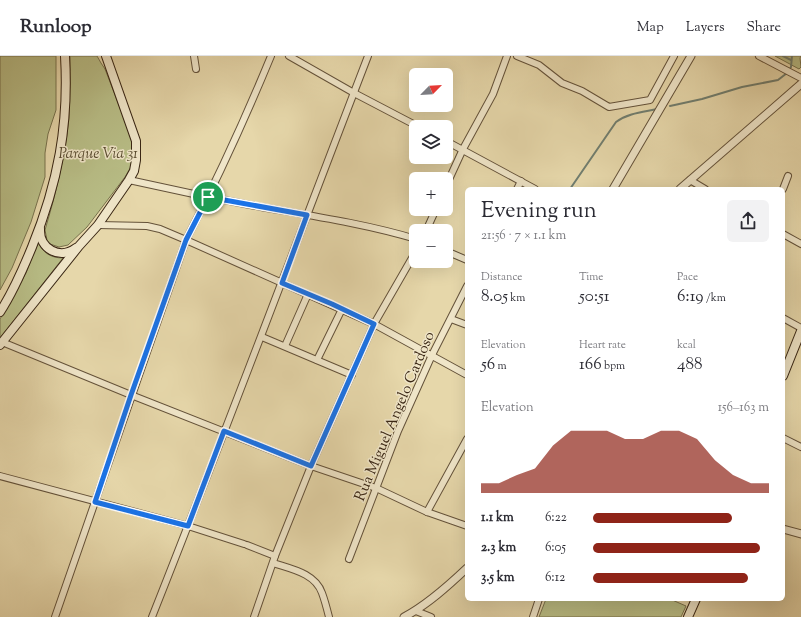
<!DOCTYPE html>
<html lang="en">
<head>
<meta charset="utf-8">
<style>
  :root { --surface:#fff; --page:#f2f2f3; --text:#2b2b33; --muted:#7c7c81; --line:#e1e1e2; --accent:#8f2418 }
  body { margin:0; font-family:"Sorts Mill Goudy",serif; background:var(--page); color:var(--text); height:100vh; display:flex; flex-direction:column; font-size:15px; white-space:nowrap }
  * { box-sizing:border-box; margin:0 }
  p { font-size:13px; color:var(--muted) }
  .icon { flex:none; width:22px; height:22px; fill:none; stroke:currentColor; stroke-width:2; stroke-linecap:round; stroke-linejoin:round }
  .map { position:relative; flex:1; overflow:hidden }
  .details { position:absolute; left:465px; top:131px; width:320px; height:414px; display:flex; flex-direction:column; background:var(--surface); border-radius:6px; box-shadow:0 4px 16px #0002 }
  .details>* { flex:none }
  .needle { width:26px; rotate:66deg }
  .buttons { position:absolute; left:409px; top:12px; display:grid; gap:8px }
  .buttons a { display:grid; place-items:center; width:44px; height:44px; border-radius:6px; background:var(--surface); box-shadow:0 4px 16px #0002; font-size:20px }
  .pin { position:absolute; display:grid; place-items:center; width:34px; height:34px; color:#fff; margin:-17px; border:2px solid #fff; border-radius:50%; box-shadow:0 1px 4px #0007 }
  .round { display:grid; place-items:center; flex:none; width:42px; height:42px; border-radius:6px; background:var(--page) }
  .head { display:flex; align-items:center; justify-content:space-between; height:68px; padding:0 16px }
  h1 { font-size:22px; font-weight:600; line-height:30px }
  .figures { display:grid; grid-template-columns:repeat(3,1fr); gap:6px; height:68px; padding:4px 16px }
  .figures div { display:grid; align-content:center }
  .figures b { font-size:17px; font-weight:600 }
  .figures small { font-size:11px; font-weight:400 }
  .figures p { font-size:11px }
  .chart { height:112px; padding:8px 16px }
  .chart p { display:flex; justify-content:space-between }
  .chart svg { width:100%; height:72px; margin-top:4px; fill:var(--accent); opacity:.7 }
  ul { padding:0 16px; list-style:none; font-size:13px }
  li { display:grid; grid-template-columns:64px 48px 1fr; align-items:center; height:30px }
  li i { height:10px; border-radius:5px; background:var(--accent) }
  header { display:flex; align-items:center; gap:24px; box-sizing:border-box; height:56px; padding:0 20px; background:var(--surface); border-bottom:1px solid var(--line) }
  header strong { font-size:19px }
  nav { display:flex; gap:22px; margin-inline-start:auto; font-size:14px }
  .map>svg:first-child { display:block }
  .green { fill:#b8bd86; stroke:#78724d }
  .lines { fill:none; stroke-linecap:round; stroke-linejoin:round }
  .stream { stroke:#717e6f; stroke-width:2 }
  .minor-casing { stroke:#64523a; stroke-width:8 }
  .tertiary-casing { stroke:#64523a; stroke-width:9 }
  .secondary-casing { stroke:#392614; stroke-width:10 }
  .minor { stroke:#efe5c8; stroke-width:6 }
  .tertiary { stroke:#efe5c8; stroke-width:7 }
  .secondary { stroke:#efe5c8; stroke-width:8 }
  .route-casing { stroke:#fff; stroke-width:8 }
  .route { stroke:#1a73e8; stroke-width:5 }
  .labels { text-anchor:middle; stroke-width:3; stroke-linejoin:round; paint-order:stroke }
  .park-label { font-size:15px; font-style:italic; fill:#594c30; stroke:#efe5c8 }
  .street-label { font-size:15px; fill:#392614; stroke:#efe5c8 }
</style>
</head>
<body>
<header>
<strong>Runloop</strong>
<nav><a>Map</a><a>Layers</a><a>Share</a></nav>
</header>
<div class="map">
<svg width="801" height="561" viewBox="0 0 801 561">
  <rect width="100%" height="100%" fill="#e6d7aa"/>
  <filter id="stains"><feTurbulence type="fractalNoise" baseFrequency=".005" numOctaves="4"/><feColorMatrix values="0 0 0 0 .2 0 0 0 0 .09 0 0 0 0 .02 0 0 0 .5 -.17"/></filter>
  <radialGradient id="worn" r=".72"><stop offset=".6" stop-color="#630" stop-opacity="0"/><stop offset="1" stop-color="#630" stop-opacity=".3"/></radialGradient>
  <g class="green">
    <polygon points="0,0 56,0 56,54 48,78 45,97 45,121 31,166 12,212 0,234"/>
    <path d="M70 0H97L101 7 105 13 132 83 133 93 132 109 125 121 87 171 68 189 59 191 50 188 47 184 45 174C56 137 65 100 69 62 70 41 70 21 70 0Z"/>
    <polygon points="775,0 801,0 800,2 801,11 799,13"/>
    <path d="M38 186C43 197 51 202 63 202L0 282V263L26 217Z"/>
    <polygon points="546,543 670,543 686,550 681,561 539,561"/>
  </g>
  <g class="lines">
    <g class="stream">
      <polyline points="783,0 791,4"/>
      <polyline points="670,50 702,43 742,31 778,24 787,17 791,11 792,0"/>
      <path d="M570 133 616 66C628 57 643 56 657 53"/>
      <polyline points="466,431 467,429"/>
    </g>
    <defs>
      <g id="minor">
        <polyline points="194,0 196,13"/>
        <polyline points="289,0 354,37 419,71"/>
        <polyline points="517,0 539,9 562,27 582,35 609,51 650,44 674,0"/>
        <polyline points="759,0 801,22"/>
        <polyline points="446,85 535,133"/>
        <path d="M129 124C173 134 217 143 261 151 313 160 366 168 416 183"/>
        <polyline points="690,124 705,133"/>
        <polyline points="446,130 463,93 493,38 507,0"/>
        <polyline points="517,133 521,125"/>
        <polyline points="783,133 788,120"/>
        <polyline points="98,169 147,170 160,173 186,184 374,268 467,319"/>
        <polyline points="426,175 436,153"/>
        <polyline points="783,178 801,188"/>
        <polyline points="446,195 467,204"/>
        <polyline points="783,262 801,272"/>
        <polyline points="451,263 467,269"/>
        <polyline points="262,281 352,319"/>
        <polyline points="2,286 131,339 311,410 376,432 427,456 467,470"/>
        <polyline points="285,290 308,238"/>
        <polyline points="317,304 342,253"/>
        <polyline points="783,382 801,391"/>
        <polyline points="0,420 188,470 244,488"/>
        <polyline points="427,456 467,383"/>
        <polyline points="247,489 275,500"/>
        <polyline points="349,503 398,375 432,299 467,230"/>
        <path d="M273 507C291 513 315 517 322 537 325 545 327 553 329 561"/>
        <polyline points="416,555 431,561"/>
        <path d="M55 561 186 184C217 124 245 63 271 0"/>
        <path d="M152 561C226 375 296 187 368 0"/>
        <polyline points="254,561 275,500 311,410 374,268 416,195"/>
        <polyline points="533,561 539,543"/>
      </g>
      <g id="tertiary">
        <polyline points="613,133 691,0"/>
        <polyline points="680,133 801,28"/>
        <polyline points="783,473 801,478"/>
        <path d="M404 561C427 549 448 530 467 512"/>
      </g>
      <g id="secondary">
        <path d="M40 173C39 193 60 204 76 192"/>
        <path d="M0 256C13 236 23 213 32 191 58 127 69 69 65 0"/>
        <polyline points="0,289 79,190 98,169 129,124 134,115 136,104 136,85 106,0"/>
        <polyline points="783,320 801,275"/>
        <polyline points="688,561 696,543"/>
      </g>
    </defs>
    <use href="#minor" class="minor-casing"/>
    <use href="#tertiary" class="tertiary-casing"/>
    <use href="#secondary" class="secondary-casing"/>
    <use href="#minor" class="minor"/>
    <use href="#tertiary" class="tertiary"/>
    <use href="#secondary" class="secondary"/>
  </g>
  <g class="lines">
    <defs>
      <polygon id="route" points="208,141 307,159 282,227 332,248 374,268 311,410 224,375 188,470 95,446 131,339 186,184"/>
    </defs>
    <use href="#route" class="route-casing"/>
    <use href="#route" class="route"/>
  </g>
  <g class="labels">
    <g class="park-label">
      <text x="98" y="102">Parque Via 31</text>
    </g>
    <g class="street-label">
      <text transform="translate(394 360) rotate(-67)" y="5">Rua Miguel Angelo Cardoso</text>
    </g>
  </g>
  <rect width="100%" height="100%" filter="url(#stains)"/>
  <rect width="100%" height="100%" fill="url(#worn)"/>
</svg>
<div class="buttons">
<a><svg class="needle" viewBox="-14 -14 28 28"><path d="M0-13l5 13h-10z" fill="#e53935"/><path d="M0 13l5-13h-10z" fill="#7c7c81"/></svg></a>
<a><svg class="icon" aria-label="layers" viewBox="0 0 24 24"><path d="M12 4l9 5-9 5-9-5zM3 14l9 5 9-5"/></svg></a>
<a>+</a>
<a>−</a>
</div>
<div class="pin" style="left:208px;top:141px;background:#1e9e55"><svg class="icon" aria-label="arrive" viewBox="0 0 24 24"><path d="M6 21V4h12l-3 4 3 4H6"/></svg></div>
<section class="details">
<div class="head"><div><h1>Evening run</h1><p>21:56 · 7 × 1.1 km</p></div><a class="round"><svg class="icon" aria-label="share" viewBox="0 0 24 24"><path d="M12 15V3M7 8l5-5 5 5M5 13v7h14v-7"/></svg></a></div>
<div class="figures">
<div><p>Distance</p><b>8.05<small> km</small></b></div>
<div><p>Time</p><b>50:51</b></div>
<div><p>Pace</p><b>6:19<small> /km</small></b></div>
</div>
<div class="figures">
<div><p>Elevation</p><b>56<small> m</small></b></div>
<div><p>Heart rate</p><b>166<small> bpm</small></b></div>
<div><p>kcal</p><b>488</b></div>
</div>
<div class="chart"><p><span>Elevation</span>156–163 m</p>
<svg viewBox="0 0 160 44" preserveAspectRatio="none"><path d="M0 44V38L10 38L20 33L30 29L40 15L50 6L60 6L70 6L80 11L90 11L100 6L110 6L120 11L130 24L140 33L150 38L160 38V44z"/></svg>
</div>
<ul>
<li><b>1.1 km</b>6:22<i style="width:79%"></i></li>
<li><b>2.3 km</b>6:05<i style="width:95%"></i></li>
<li><b>3.5 km</b>6:12<i style="width:88%"></i></li>
</ul>
</section>
</div>
</body>
</html>
